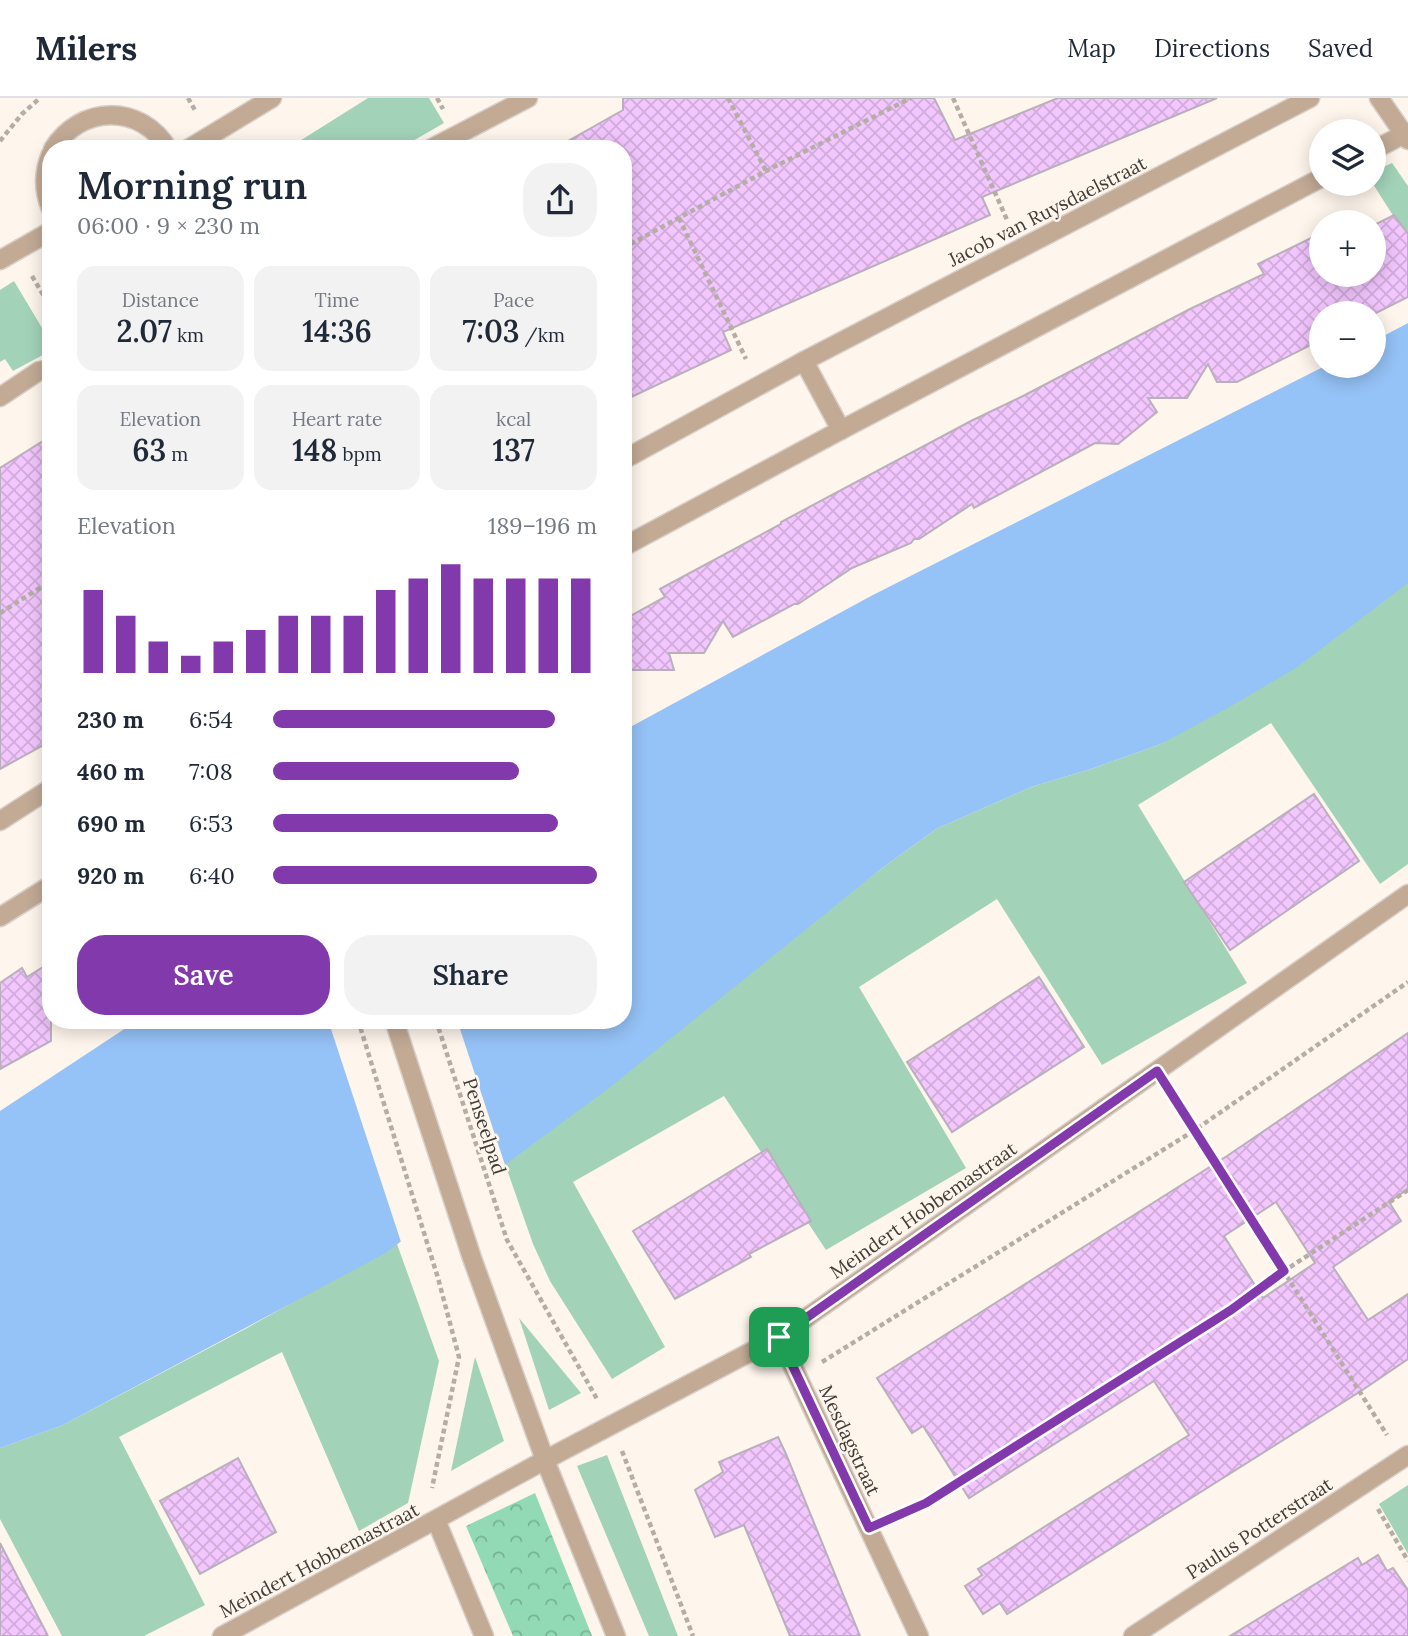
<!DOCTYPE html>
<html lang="en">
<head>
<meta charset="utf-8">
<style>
  :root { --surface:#fff; --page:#f2f2f3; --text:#1f2937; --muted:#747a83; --line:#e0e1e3; --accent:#8139ab }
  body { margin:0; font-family:Lora,serif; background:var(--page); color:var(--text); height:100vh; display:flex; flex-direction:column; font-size:26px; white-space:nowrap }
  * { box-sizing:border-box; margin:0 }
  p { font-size:23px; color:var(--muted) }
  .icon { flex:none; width:38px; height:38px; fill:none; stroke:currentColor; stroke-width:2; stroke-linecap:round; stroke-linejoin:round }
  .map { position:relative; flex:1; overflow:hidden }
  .drawer { position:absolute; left:42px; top:42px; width:590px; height:889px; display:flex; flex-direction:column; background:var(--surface); border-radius:28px; box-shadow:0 4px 18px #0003 }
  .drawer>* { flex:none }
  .tools { position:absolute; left:1309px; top:21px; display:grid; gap:14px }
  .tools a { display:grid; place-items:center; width:77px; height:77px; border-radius:50%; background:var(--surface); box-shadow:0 4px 18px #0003; font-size:35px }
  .pin { position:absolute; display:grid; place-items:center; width:60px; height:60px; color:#fff; margin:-30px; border-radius:14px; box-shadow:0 4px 10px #0006 }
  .round { display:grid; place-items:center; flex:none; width:74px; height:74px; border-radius:28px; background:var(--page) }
  .summary { display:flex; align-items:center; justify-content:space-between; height:119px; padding:0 35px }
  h1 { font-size:38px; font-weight:600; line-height:52px }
  .metrics { display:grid; grid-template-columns:repeat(3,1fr); gap:10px; height:119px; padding:7px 35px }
  .metrics div { display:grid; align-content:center; border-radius:18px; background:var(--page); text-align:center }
  .metrics b { font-size:30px; font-weight:600 }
  .metrics small { font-size:19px; font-weight:400 }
  .metrics p { font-size:19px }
  .chart { height:196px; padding:14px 35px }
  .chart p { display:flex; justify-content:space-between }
  .chart svg { width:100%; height:126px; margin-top:7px; stroke:var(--accent); stroke-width:6 }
  .button { display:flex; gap:14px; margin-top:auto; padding:14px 35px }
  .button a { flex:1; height:80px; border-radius:28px; background:var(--accent); color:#fff; font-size:28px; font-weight:600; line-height:80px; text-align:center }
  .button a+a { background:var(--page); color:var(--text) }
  ul { padding:0 35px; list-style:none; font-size:23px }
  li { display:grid; grid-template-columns:112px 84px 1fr; align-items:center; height:52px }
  li i { height:18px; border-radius:9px; background:var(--accent) }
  header { display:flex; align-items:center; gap:42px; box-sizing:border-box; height:98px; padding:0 35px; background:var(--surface); border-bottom:2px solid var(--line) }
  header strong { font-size:33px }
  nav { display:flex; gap:38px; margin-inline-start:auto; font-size:24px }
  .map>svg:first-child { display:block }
  .grass { fill:#a2d3b9 }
  .forest { fill:url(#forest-crowns) }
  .water { fill:#95c2f7 }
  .pier { fill:#fef5ec }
  .building { fill:url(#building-cross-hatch); stroke:#bab0bc; stroke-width:2; fill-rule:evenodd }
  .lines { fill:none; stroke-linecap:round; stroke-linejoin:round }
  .service-casing { stroke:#d8d0c8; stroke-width:21 }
  .minor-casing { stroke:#d8d0c8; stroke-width:21 }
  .path { stroke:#b5ada6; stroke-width:4.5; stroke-dasharray:5 3.5; stroke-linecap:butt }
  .service { stroke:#c2aa95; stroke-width:18 }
  .minor { stroke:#c2aa95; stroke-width:18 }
  .route-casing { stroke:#fff; stroke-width:14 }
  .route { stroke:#8139ab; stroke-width:9 }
  .labels { text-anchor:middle; stroke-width:5; stroke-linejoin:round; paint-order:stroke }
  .street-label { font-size:19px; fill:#403c38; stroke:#fef5ec }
</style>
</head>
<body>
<header>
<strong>Milers</strong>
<nav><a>Map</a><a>Directions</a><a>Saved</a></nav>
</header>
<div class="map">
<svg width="1408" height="1538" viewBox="0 0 1408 1538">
  <defs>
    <pattern id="forest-crowns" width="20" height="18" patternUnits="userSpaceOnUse" patternTransform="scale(1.75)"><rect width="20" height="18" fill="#91dab5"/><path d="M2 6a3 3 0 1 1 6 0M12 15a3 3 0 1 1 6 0" fill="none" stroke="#78b294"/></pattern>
    <pattern id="building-cross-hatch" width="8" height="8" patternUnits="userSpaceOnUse" patternTransform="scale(1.75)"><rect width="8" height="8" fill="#f2c6fe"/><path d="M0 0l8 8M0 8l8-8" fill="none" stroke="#d1abda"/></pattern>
  </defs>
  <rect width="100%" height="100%" fill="#fef5ec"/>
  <g class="grass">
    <polygon points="368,0 429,0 444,25 399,51 287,51"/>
    <polygon points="1392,65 1408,88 1408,141 1373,86 1374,73"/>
    <polygon points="14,183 51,245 51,255 41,258 13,273 5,261 0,264 0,192"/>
    <polygon points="1408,483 1408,766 1380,786 1271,625 1138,707 1247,885 1102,967 997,801 859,889 966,1070 826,1152 724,998 573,1084 665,1249 612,1281 550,1183 533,1146 505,1066 881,771 936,731 1031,689 1091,671 1161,646"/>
    <polygon points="397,1146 439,1263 408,1405 359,1433 282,1254 119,1339 205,1507 144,1538 62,1538 0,1421 0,1350 63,1327 247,1230"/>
    <polygon points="519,1220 581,1295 549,1312"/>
    <polygon points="475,1259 504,1343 451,1373"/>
    <polygon points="607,1357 678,1538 649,1538 577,1368"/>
    <polygon points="1408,1387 1408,1456 1379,1406"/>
  </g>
  <polygon class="forest" points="535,1395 592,1538 513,1538 466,1428"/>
  <polygon class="water" points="1408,225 1408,485 1296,570 1231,608 1161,646 1091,671 1031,689 936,731 881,771 609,990 384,1156 63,1327 0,1350 0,1013 138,922 623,922 623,633 871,498 1325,268 1374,268 1374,243"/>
  <polygon class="pier" points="328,922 457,922 506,1070 402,1147"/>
  <g class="building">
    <polygon points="623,0 934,0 955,42 1058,0 1217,0 982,99 990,117 723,234 731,252 623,303 623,51 554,51 623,12"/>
    <polygon points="1394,117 1408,136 1408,199 1374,216 1321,215 1321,242 1237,284 1217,284 1208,266 1187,300 1148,300 1157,314 1118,346 1095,345 974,410 972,406 919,441 914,441 911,445 852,470 798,506 794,506 733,539 723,523 704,555 669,555 674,572 623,572 623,522 665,499 660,491 781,426 781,424 971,323 1025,297 1190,211 1264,176 1258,166 1311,140 1319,154 1321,153 1321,177 1374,177 1374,127"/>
    <polygon points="51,338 51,643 0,671 0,370"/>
    <polygon points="1314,696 1359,763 1230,852 1184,784"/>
    <polygon points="51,864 51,943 0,971 0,885 22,870 27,879"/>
    <polygon points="1039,879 1084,949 952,1034 907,964"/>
    <path d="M1408 935V1091L1389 1104 1401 1123 1333 1169 1368 1222 1408 1196V1261L1361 1293 1007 1516 1000 1505 983 1516 965 1488 982 1477 978 1471 1189 1337 1154 1283 969 1400 923 1328 912 1335 877 1280 1227 1058ZM1276 1104 1315 1165 1263 1200 1224 1138Z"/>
    <polygon points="767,1051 811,1123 749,1156 751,1159 675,1201 633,1133"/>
    <polygon points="778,1339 786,1356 860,1538 790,1538 744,1427 715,1439 695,1392 723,1374 719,1364"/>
    <polygon points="238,1360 276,1434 200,1476 160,1403"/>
    <polygon points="0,1445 48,1538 0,1538"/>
    <polygon points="1378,1457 1387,1473 1393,1470 1408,1492 1408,1538 1230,1538 1358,1460 1362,1467"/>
  </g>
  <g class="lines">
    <defs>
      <g id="service">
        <path d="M53 51C80 7 141 5 168 51"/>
        <polyline points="188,51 272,0"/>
        <path d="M51 56C43 75 43 92 51 111"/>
        <polyline points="0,162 51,133"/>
        <polyline points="394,922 472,1160 545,1362 616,1538"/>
      </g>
      <g id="minor">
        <polyline points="1379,0 1408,42"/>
        <polyline points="430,51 528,0"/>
        <polyline points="1374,52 1408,34"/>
        <polyline points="804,263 841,332"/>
        <polyline points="0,299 39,273 51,271"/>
        <polyline points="623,362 804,263 1310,0"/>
        <polyline points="623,449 841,332 1321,80"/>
        <polyline points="0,723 51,690"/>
        <polyline points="0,819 51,787"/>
        <polyline points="779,1239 919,1538"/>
        <polyline points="436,1422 484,1538"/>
        <polyline points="222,1538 545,1362 779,1239 1408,796"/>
        <polyline points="1133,1538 1408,1357"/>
      </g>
    </defs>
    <use href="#service" class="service-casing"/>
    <use href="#minor" class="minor-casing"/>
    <g class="path">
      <polyline points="188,0 196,14"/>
      <polyline points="437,0 443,11"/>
      <polyline points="728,0 766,73"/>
      <polyline points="953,0 1008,124"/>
      <polyline points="0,43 22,16 40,0"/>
      <polyline points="679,120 746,261"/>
      <polyline points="623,150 766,73 911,0"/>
      <polyline points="32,178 51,210"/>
      <polyline points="0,515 51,483"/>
      <polyline points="358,922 438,1180 459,1259 432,1390"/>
      <polyline points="436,922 507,1142 597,1301"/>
      <polyline points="1173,998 1387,1337"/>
      <polyline points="822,1264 1195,1032 1408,884"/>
      <polyline points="622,1353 693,1538"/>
      <polyline points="1378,1411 1408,1463"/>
      <polyline points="895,1418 926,1405 1231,1212 1284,1173 1408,1092"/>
    </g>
    <use href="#service" class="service"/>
    <use href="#minor" class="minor"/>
  </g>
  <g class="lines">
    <defs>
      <polygon id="route" points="1157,973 1284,1173 1231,1212 926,1405 869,1430 779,1239"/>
    </defs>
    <use href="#route" class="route-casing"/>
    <use href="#route" class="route"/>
  </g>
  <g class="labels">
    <g class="street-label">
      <text transform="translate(1047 113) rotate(-27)" y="7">Jacob van Ruysdaelstraat</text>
      <text transform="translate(485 1028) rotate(72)" y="7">Penseelpad</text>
      <text transform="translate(923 1112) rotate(-35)" y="7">Meindert Hobbemastraat</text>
      <text transform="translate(850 1342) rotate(65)" y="7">Mesdagstraat</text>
      <text transform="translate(1259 1430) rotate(-33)" y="7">Paulus Potterstraat</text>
      <text transform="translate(319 1462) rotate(-28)" y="7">Meindert Hobbemastraat</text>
    </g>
  </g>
</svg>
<div class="tools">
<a><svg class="icon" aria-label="layers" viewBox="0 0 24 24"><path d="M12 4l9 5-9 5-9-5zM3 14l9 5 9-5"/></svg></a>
<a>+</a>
<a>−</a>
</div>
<div class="pin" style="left:779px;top:1239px;background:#1e9e55"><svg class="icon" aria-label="arrive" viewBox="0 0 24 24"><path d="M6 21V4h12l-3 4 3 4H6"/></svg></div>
<section class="drawer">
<div class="summary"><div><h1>Morning run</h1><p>06:00 · 9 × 230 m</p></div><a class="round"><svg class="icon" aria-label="share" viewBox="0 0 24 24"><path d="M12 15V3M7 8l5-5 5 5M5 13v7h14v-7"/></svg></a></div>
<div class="metrics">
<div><p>Distance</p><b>2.07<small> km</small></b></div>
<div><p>Time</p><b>14:36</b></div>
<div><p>Pace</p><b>7:03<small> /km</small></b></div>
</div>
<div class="metrics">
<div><p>Elevation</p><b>63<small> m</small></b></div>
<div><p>Heart rate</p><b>148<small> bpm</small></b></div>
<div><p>kcal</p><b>137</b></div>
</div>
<div class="chart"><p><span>Elevation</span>189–196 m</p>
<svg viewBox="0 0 160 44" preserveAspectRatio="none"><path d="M5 44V15M15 44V24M25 44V33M35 44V38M45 44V33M55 44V29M65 44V24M75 44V24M85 44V24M95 44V15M105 44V11M115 44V6M125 44V11M135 44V11M145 44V11M155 44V11"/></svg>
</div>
<ul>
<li><b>230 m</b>6:54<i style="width:87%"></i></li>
<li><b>460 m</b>7:08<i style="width:76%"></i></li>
<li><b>690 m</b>6:53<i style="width:88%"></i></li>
<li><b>920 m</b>6:40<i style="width:100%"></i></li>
</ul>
<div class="button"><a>Save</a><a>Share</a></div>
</section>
</div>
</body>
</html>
